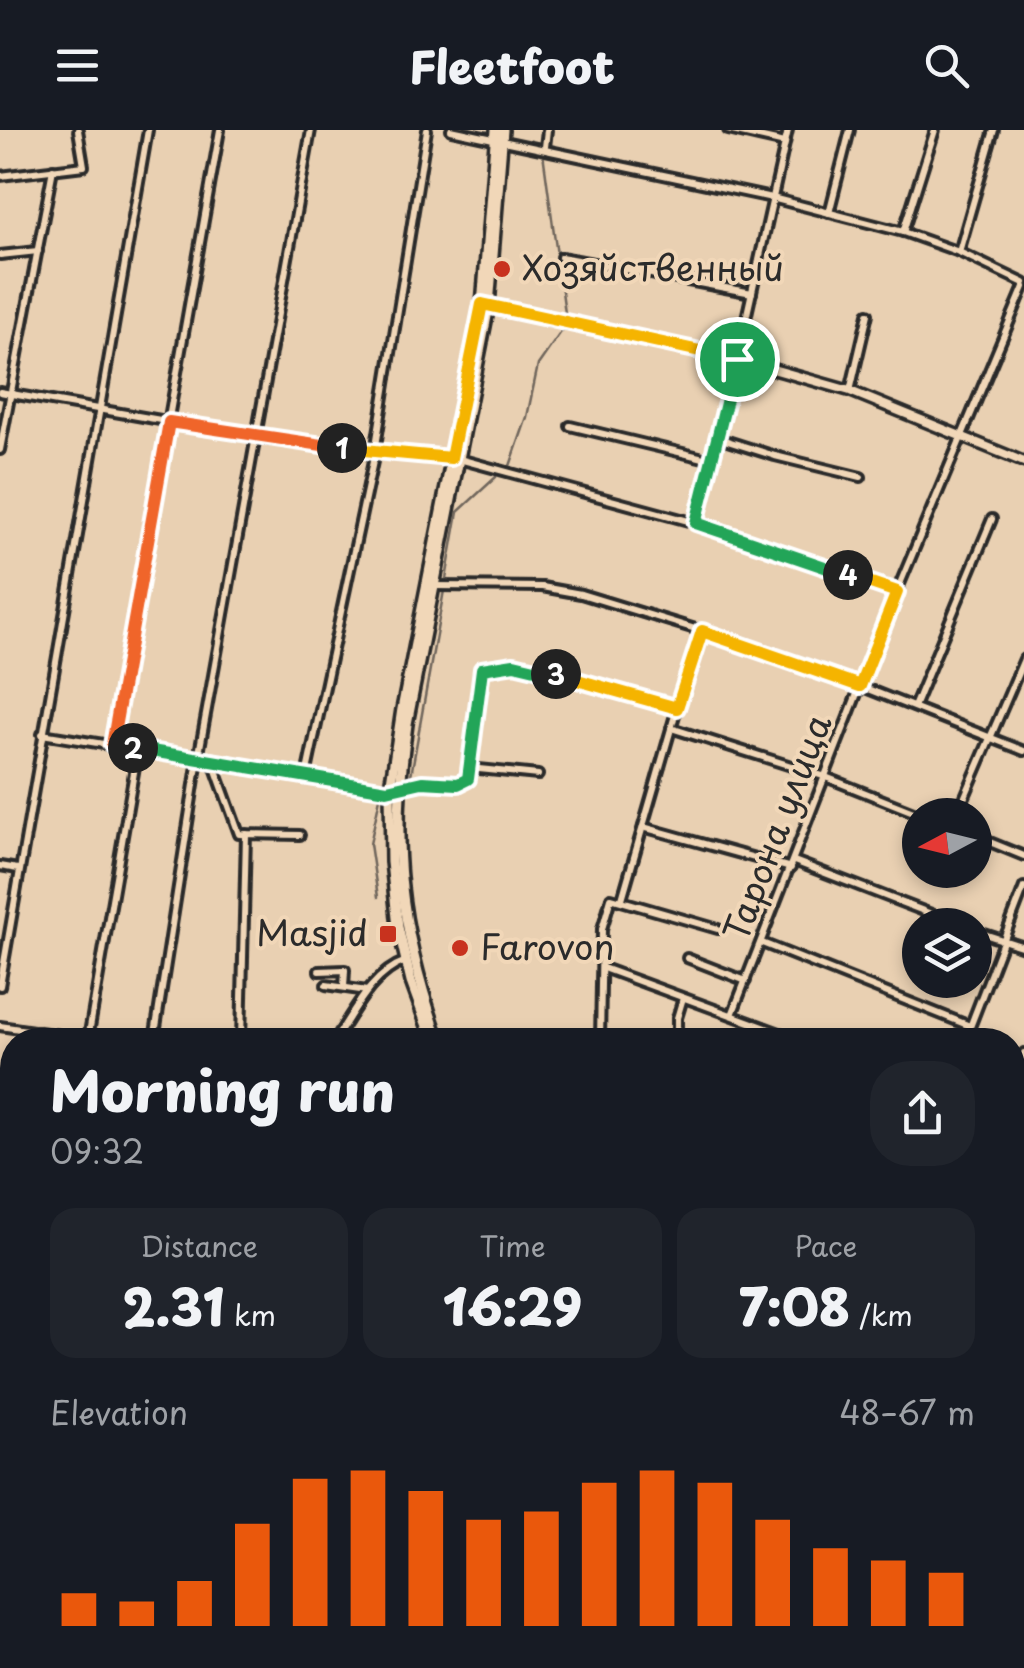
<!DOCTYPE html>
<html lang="en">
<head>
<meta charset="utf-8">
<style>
  :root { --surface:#171b24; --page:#20242c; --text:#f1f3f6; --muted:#9ea1a6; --accent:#ea580c }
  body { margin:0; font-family:"Playpen Sans",sans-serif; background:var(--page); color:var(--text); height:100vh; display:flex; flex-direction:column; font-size:38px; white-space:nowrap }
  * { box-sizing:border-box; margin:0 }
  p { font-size:32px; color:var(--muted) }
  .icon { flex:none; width:55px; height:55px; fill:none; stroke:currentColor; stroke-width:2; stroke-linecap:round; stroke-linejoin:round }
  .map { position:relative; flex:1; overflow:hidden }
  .details { position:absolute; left:0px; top:898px; width:1025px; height:642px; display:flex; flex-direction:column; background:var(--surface); border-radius:40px 40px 0 0; box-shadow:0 5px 15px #0003 }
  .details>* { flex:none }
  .needle { width:65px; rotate:263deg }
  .fabs { position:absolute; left:902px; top:668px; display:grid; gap:20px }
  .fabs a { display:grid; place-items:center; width:90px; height:90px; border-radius:50%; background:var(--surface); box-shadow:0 5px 15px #0003; font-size:50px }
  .pin { position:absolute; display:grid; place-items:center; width:85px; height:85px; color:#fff; margin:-42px; border:5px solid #fff; border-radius:50%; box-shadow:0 2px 10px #0007 }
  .km { position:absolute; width:50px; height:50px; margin:-25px; border-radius:50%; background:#222; color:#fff; font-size:28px; line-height:50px; text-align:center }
  .round { display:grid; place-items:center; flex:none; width:105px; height:105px; border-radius:40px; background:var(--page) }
  .summary { display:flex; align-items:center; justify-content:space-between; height:170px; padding:0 50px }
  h1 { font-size:55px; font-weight:800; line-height:75px }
  .figures { display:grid; grid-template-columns:repeat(3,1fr); gap:15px; height:170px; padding:10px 50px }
  .figures div { display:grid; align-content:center; border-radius:25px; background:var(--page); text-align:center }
  .figures b { font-size:50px; font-weight:800 }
  .figures small { font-size:28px; font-weight:400 }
  .figures p { font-size:28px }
  .chart { height:280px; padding:20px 50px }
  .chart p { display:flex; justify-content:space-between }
  .chart svg { width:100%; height:180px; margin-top:10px; stroke:var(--accent); stroke-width:6 }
  header { display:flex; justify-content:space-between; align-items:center; height:130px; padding:0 50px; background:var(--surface); font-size:45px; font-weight:800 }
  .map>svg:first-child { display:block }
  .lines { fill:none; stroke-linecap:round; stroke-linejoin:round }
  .stream { stroke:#70665c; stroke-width:2.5 }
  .street-casing { stroke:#2b2b2b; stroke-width:14 }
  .secondary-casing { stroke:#2b2b2b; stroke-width:15 }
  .primary-casing { stroke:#2b2b2b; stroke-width:16 }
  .street { stroke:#f1d7b8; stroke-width:6 }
  .secondary { stroke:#f1d7b8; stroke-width:8 }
  .primary { stroke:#f1d7b8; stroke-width:9 }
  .split-1-casing { stroke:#fff; stroke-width:20 }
  .split-2-casing { stroke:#fff; stroke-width:20 }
  .split-3-casing { stroke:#fff; stroke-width:20 }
  .split-4-casing { stroke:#fff; stroke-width:20 }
  .split-5-casing { stroke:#fff; stroke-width:20 }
  .split-1 { stroke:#f5b400; stroke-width:12 }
  .split-2 { stroke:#f0652b; stroke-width:12 }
  .split-3 { stroke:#22a559; stroke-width:12 }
  .split-4 { stroke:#f5b400; stroke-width:12 }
  .split-5 { stroke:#22a559; stroke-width:12 }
  .poi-dot { fill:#c8321e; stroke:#f1d7b8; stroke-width:4 }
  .labels { text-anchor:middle; stroke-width:8; stroke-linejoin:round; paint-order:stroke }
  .poi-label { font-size:35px; fill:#2b2b2b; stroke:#f1d7b8; text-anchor:start }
  .street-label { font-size:35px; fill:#2b2b2b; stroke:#f1d7b8 }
</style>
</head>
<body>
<header><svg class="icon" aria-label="menu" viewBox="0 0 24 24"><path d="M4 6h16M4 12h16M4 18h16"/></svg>Fleetfoot<svg class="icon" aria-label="search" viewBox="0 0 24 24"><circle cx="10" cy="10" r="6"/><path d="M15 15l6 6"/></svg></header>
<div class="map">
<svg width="1024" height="1538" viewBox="0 0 1024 1538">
  <rect width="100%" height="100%" fill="#e9d0b2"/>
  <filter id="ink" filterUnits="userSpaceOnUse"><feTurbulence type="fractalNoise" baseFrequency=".01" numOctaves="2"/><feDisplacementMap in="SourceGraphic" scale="20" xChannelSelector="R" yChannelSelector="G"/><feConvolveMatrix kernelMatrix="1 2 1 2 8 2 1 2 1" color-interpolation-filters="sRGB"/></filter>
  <g filter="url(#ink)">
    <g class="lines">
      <g class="stream">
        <polyline points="543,23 565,183"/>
        <polyline points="510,336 527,287 538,235 563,199"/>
        <polyline points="410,651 458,382 496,347"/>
        <polyline points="378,767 370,714 387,635"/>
        <polyline points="1012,1523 1015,1538"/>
      </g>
      <defs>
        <g id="street">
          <polyline points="451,0 772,68 903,102 959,122 1024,153"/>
          <polyline points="728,0 785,13"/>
          <polyline points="545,17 547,0"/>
          <polyline points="0,46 84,36 78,0"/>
          <polyline points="829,83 850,0"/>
          <polyline points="903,102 935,0"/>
          <polyline points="959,122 994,0"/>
          <polyline points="0,125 38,121"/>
          <polyline points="561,127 752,163"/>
          <polyline points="850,261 868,184"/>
          <polyline points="0,262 258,307 459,329 696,393 897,461"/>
          <polyline points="570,296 712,330"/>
          <polyline points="718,308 775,326 861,347"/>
          <polyline points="0,320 53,39"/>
          <polyline points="696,393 737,229 788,0"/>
          <polyline points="433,456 542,457 581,464 702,501 860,556 1024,621"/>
          <polyline points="914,577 992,389"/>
          <polyline points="671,598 823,646 921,685"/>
          <polyline points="42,604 387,660 422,653 459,654 467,649 481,539 514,534 677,578"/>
          <polyline points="111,615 220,0"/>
          <polyline points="213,632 239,704 300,705"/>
          <polyline points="469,638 538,645"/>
          <polyline points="306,646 375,322 427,0"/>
          <polyline points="957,685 1024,529"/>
          <polyline points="643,697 791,738"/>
          <polyline points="975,706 1024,726"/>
          <polyline points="794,731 960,795"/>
          <polyline points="0,736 18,739"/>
          <polyline points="622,769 677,578 702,501"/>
          <polyline points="975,801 1024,817"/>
          <polyline points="762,813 970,896"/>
          <polyline points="687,828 746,851"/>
          <polyline points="603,838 799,910"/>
          <polyline points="319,841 345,840 344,857"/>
          <polyline points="326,855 367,861"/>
          <polyline points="0,856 148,0"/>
          <polyline points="732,885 897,461 1024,157"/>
          <polyline points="0,896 93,910"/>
          <polyline points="88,909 138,619"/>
          <polyline points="154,910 198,629 311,0"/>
          <polyline points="241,910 246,704"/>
          <path d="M335 910C354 881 372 843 406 831"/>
          <polyline points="600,910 602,799 611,768 718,799"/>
          <polyline points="677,910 677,888 683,868"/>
          <polyline points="965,910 1024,757"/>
          <polyline points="1024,923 1017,956 1024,982"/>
          <polyline points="1012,1049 1024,1049"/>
          <polyline points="1012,1106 1024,1104"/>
          <polyline points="1012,1110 1024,1172"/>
          <polyline points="0,1239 10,1182"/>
          <polyline points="0,1482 12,1484"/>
          <polyline points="255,1528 320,1538"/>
          <polyline points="402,1528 404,1538"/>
          <polyline points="502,1528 503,1538"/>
          <polyline points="655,1528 655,1538"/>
          <polyline points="809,1528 811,1538"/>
          <polyline points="909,1528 911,1538"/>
          <polyline points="1006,1528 1008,1538"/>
          <polyline points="40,1538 42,1528"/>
          <polyline points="106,1538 109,1528"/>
          <polyline points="199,1538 201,1528"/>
        </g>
        <polyline id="secondary" points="488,176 737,229 850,261 1024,332"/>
        <g id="primary">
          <polyline points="432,910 411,852 398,797 391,732 390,659 402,579 482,175 496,0"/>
          <path d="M439 910C399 797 390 713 407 594L489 176 503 0"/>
          <polyline points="578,1528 579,1538"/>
          <polyline points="586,1528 587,1538"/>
        </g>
      </defs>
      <use href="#street" class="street-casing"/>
      <use href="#secondary" class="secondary-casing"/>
      <use href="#primary" class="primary-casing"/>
      <use href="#street" class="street"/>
      <use href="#secondary" class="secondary"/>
      <use href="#primary" class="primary"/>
    </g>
  </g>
  <g class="lines" filter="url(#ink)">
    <defs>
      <polyline id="split-1" points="342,318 451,328 482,174 737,229"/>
      <polyline id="split-2" points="133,618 112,615 169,292 342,318"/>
      <polyline id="split-3" points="133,618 387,660 422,652 458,654 468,649 482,539 514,534 556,544"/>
      <polyline id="split-4" points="556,544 677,578 702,501 860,556 897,462 848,445"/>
      <polyline id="split-5" points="737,229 696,393 848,445"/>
    </defs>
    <use href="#split-1" class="split-1-casing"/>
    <use href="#split-2" class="split-2-casing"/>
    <use href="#split-3" class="split-3-casing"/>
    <use href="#split-4" class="split-4-casing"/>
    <use href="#split-5" class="split-5-casing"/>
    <use href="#split-1" class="split-1"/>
    <use href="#split-2" class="split-2"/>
    <use href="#split-3" class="split-3"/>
    <use href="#split-4" class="split-4"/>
    <use href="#split-5" class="split-5"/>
  </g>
  <g class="poi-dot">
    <circle cx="502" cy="139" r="10"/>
    <rect x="378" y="794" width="20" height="20" rx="5"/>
    <circle cx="460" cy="818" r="10"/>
  </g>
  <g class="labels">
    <g class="poi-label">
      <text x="522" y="151">Хозяйственный</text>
      <text x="368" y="816" text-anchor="end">Masjid</text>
      <text x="480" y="830">Farovon</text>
    </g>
    <g class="street-label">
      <text transform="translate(778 698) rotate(-69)" y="12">Тарона улица</text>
    </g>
  </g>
</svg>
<div class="fabs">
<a><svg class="needle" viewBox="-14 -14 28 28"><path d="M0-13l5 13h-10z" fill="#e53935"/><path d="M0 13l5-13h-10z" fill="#9ea1a6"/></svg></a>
<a><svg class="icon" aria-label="layers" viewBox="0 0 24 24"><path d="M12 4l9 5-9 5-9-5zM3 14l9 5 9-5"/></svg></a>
</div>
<div class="pin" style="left:737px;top:229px;background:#1e9e55"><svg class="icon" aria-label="arrive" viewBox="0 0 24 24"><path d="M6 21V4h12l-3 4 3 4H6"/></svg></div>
<b class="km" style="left:342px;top:318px">1</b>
<b class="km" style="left:133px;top:618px">2</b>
<b class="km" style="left:556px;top:544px">3</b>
<b class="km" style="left:848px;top:445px">4</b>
<section class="details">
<div class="summary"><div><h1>Morning run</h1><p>09:32</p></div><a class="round"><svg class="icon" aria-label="share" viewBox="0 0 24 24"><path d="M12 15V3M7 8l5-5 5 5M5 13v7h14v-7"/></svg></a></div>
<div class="figures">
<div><p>Distance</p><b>2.31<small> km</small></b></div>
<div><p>Time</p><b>16:29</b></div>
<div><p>Pace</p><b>7:08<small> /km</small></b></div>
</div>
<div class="chart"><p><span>Elevation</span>48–67 m</p>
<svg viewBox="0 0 160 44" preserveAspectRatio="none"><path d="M5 44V36M15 44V38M25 44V33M35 44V19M45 44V8M55 44V6M65 44V11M75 44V18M85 44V16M95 44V9M105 44V6M115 44V9M125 44V18M135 44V25M145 44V28M155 44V31"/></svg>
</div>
</section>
</div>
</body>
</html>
